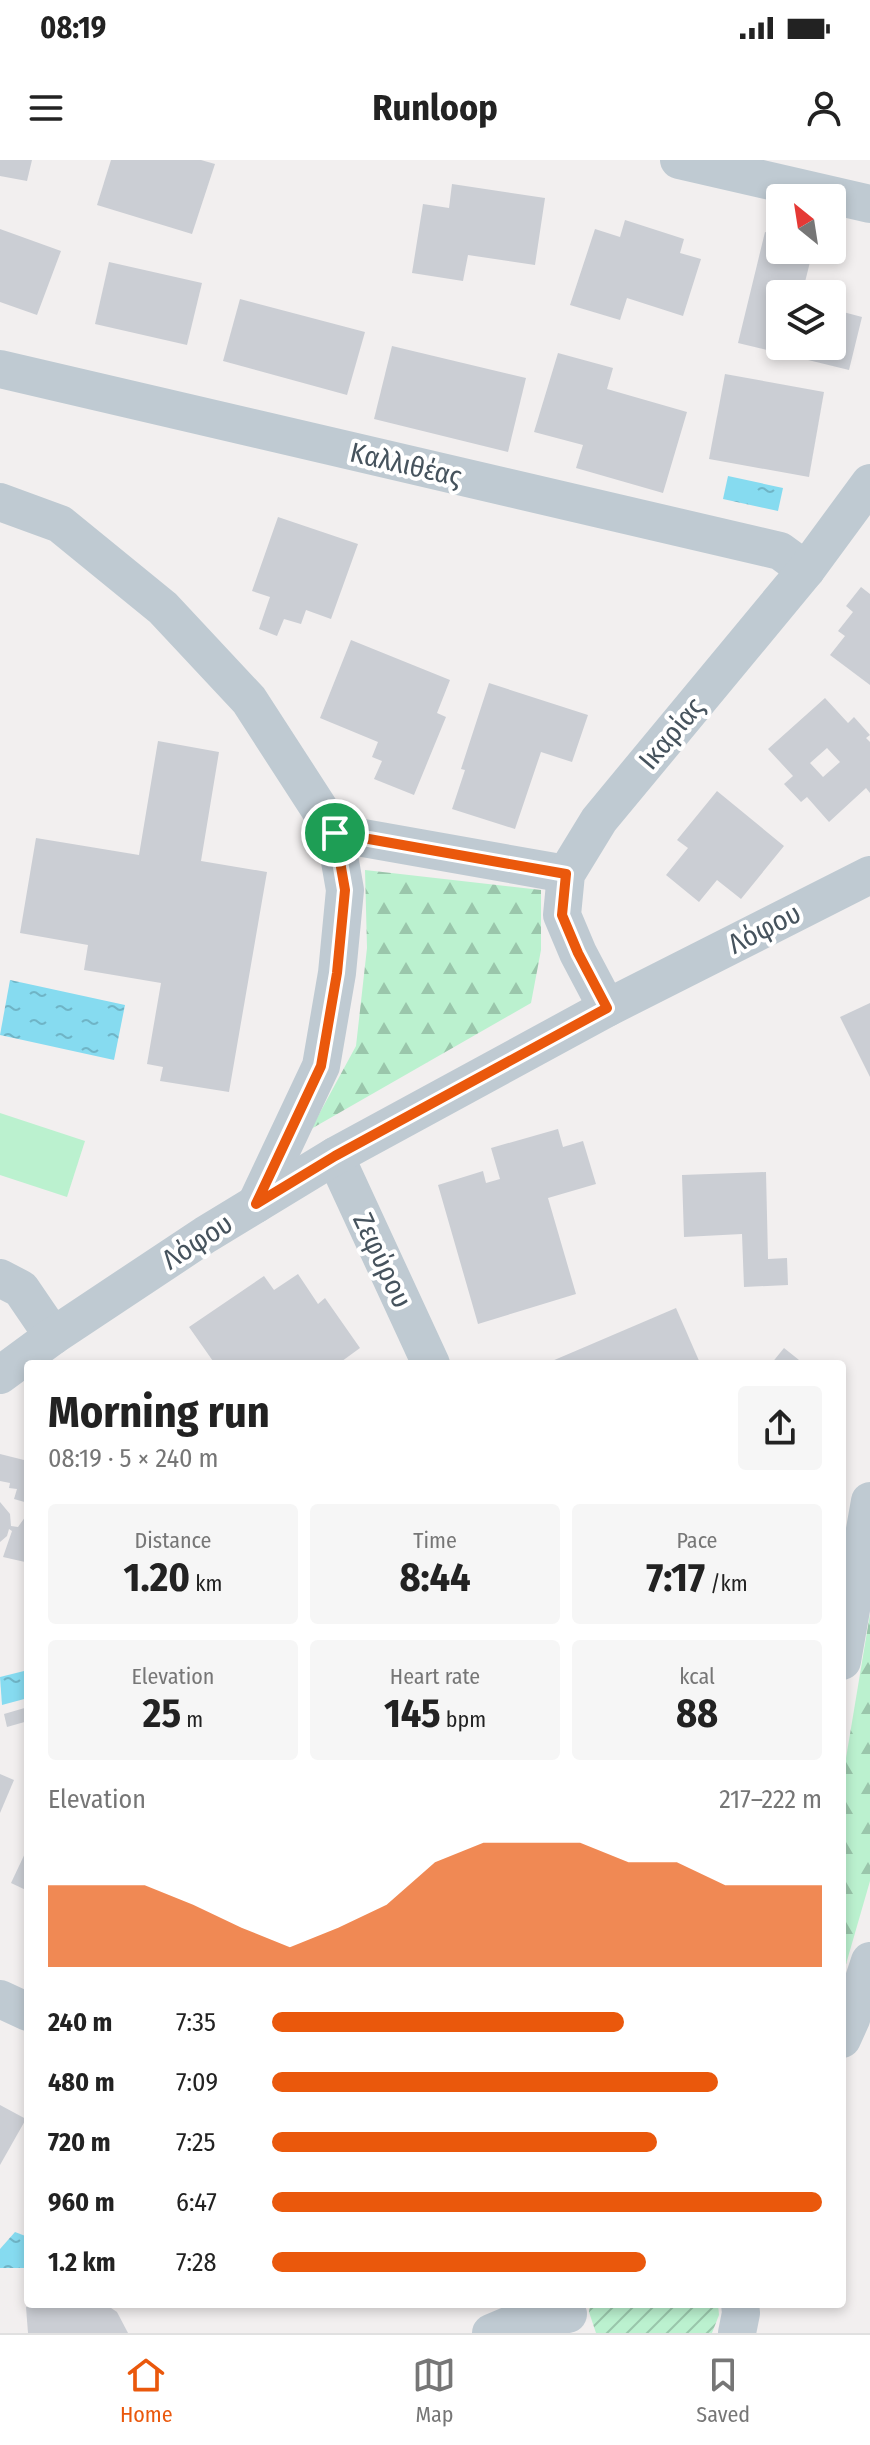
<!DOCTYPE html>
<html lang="en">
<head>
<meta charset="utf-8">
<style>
  :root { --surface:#fff; --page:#f6f6f6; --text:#222; --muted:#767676; --line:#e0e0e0; --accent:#ea580c }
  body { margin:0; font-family:"Fira Sans Condensed",sans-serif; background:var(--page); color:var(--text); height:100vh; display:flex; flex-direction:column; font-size:30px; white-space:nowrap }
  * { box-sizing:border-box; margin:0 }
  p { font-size:26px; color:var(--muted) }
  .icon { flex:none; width:44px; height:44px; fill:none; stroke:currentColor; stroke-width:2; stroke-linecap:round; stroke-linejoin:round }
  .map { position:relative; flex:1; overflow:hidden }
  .side { position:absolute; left:24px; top:1200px; width:822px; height:948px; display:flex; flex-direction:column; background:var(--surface); border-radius:8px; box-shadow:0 4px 12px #0003 }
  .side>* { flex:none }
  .needle { width:52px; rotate:330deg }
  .tools { position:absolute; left:766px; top:24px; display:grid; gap:16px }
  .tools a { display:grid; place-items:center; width:80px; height:80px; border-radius:8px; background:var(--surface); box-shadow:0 4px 12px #0003; font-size:40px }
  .pin { position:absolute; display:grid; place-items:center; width:68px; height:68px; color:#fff; margin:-34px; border:4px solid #fff; border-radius:50%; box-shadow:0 2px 8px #0007 }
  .round { display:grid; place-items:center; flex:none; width:84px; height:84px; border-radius:8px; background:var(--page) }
  .headline { display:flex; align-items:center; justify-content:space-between; height:136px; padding:0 24px }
  h1 { font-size:44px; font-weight:700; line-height:60px }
  .stats { display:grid; grid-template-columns:repeat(3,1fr); gap:12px; height:136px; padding:8px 24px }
  .stats div { display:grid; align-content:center; border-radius:8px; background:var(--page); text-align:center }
  .stats b { font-size:40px; font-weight:700 }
  .stats small { font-size:22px; font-weight:400 }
  .stats p { font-size:22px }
  .chart { height:224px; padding:16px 24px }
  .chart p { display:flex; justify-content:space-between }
  .chart svg { width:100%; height:144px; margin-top:8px; fill:var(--accent); opacity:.7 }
  ul { padding:0 24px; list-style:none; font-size:26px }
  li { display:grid; grid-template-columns:128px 96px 1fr; align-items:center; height:60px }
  li i { height:20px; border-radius:10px; background:var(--accent) }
  .status { display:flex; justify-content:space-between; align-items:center; height:56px; padding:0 40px; background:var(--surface); direction:ltr }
  .status svg { height:22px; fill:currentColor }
  header { display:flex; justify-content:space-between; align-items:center; height:104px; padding:0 24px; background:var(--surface); font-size:36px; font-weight:700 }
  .tab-bar { display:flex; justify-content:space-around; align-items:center; height:112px; border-top:2px solid var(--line); background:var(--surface); font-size:22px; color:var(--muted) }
  .tab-bar a { display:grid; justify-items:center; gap:4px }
  .tab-bar .current { color:var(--accent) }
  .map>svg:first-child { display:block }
  .forest { fill:url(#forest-firs) }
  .park { fill:#bbf1cf }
  .garden { fill:url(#garden-furrows) }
  .water { fill:url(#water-ripples) }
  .building { fill:#cbced4; fill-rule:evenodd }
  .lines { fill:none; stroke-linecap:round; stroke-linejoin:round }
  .minor { stroke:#bfcad2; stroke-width:38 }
  .route-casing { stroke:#fff; stroke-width:16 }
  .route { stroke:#ea580c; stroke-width:10 }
  .labels { text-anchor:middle; stroke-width:8; stroke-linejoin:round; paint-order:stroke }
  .street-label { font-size:28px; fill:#46535d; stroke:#fff }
</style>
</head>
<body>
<div class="status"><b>08:19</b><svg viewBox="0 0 49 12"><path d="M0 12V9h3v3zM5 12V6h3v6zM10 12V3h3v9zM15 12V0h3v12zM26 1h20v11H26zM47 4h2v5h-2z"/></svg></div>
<header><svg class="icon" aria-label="menu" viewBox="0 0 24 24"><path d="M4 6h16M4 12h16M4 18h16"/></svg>Runloop<svg class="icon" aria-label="person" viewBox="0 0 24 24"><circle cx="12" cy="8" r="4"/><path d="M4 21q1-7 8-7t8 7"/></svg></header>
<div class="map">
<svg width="870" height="2173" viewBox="0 0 870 2173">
  <defs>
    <pattern id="forest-firs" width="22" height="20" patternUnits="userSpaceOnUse" patternTransform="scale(2)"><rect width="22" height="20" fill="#bbf1cf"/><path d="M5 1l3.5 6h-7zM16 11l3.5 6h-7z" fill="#9ac6ab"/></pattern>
    <pattern id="garden-furrows" width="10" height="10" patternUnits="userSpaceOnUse" patternTransform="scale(2)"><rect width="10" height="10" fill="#bbf1cf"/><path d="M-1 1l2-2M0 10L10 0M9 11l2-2" fill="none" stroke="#9ac6ab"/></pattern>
    <pattern id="water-ripples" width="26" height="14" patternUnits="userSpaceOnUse" patternTransform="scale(2)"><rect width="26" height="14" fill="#86dbf0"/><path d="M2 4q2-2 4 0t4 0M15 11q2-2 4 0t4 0" fill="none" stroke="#6fb4c6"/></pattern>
  </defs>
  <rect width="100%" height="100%" fill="#f2efef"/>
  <g class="forest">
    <polygon points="365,710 541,730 541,790 531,843 311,969 356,886 367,788"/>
    <polygon points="870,1454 870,1721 842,1818 842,1622"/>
  </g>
  <polygon class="park" points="0,953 85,981 67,1037 0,1015"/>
  <polygon class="garden" points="590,2144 718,2144 719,2155 712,2173 596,2173 589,2152"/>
  <g class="water">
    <polygon points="728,316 783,328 778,351 723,339"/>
    <polygon points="10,820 125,845 114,900 0,875"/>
    <polygon points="28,1510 28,1538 2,1545 0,1517"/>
    <polygon points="15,2072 28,2077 28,2108 0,2108 0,2089"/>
  </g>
  <g class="building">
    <polygon points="0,0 32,0 27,21 0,16"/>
    <polygon points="111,0 201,0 215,4 192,74 97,45"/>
    <polygon points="452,24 545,38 535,105 468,95 463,121 412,113 423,44 449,48"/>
    <polygon points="625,60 684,79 680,93 701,99 683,156 627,138 620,160 570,145 595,69 620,77"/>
    <polygon points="0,69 61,91 37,155 0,142"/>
    <polygon points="765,72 780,76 780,90 813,90 802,134 780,134 780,186 832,186 832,149 862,157 849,210 738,183"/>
    <polygon points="109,102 202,123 187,185 95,164"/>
    <polygon points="240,139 365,172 347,235 223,201"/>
    <polygon points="392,186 526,218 508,292 374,259"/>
    <polygon points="558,193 613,208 607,229 687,252 663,333 576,308 583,285 534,272"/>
    <polygon points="725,214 824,232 809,317 709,299"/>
    <polygon points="278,357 358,384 331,459 306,450 301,464 284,459 277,476 259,469 270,437 252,431"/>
    <polygon points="861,427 870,434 870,525 830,495 845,476 838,471 853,452 846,446"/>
    <polygon points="351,480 450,520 437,553 446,557 414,635 374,619 382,601 372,597 378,582 320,558"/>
    <polygon points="489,523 588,555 572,602 541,592 515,669 452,649 465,610 461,609"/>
    <path d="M825 538 848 563 854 557 870 575 866 578 870 582V633L866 628 829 662 807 637 801 642 784 624 793 616 768 589ZM827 588 840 602 823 617 810 603Z"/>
    <polygon points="158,581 219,592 201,701 267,712 229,932 160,921 163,907 147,904 161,823 84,810 88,785 20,773 36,678 139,695"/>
    <polygon points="717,631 784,686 741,739 717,720 699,742 666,715 688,688 677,680"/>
    <polygon points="870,843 870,917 840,857"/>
    <polygon points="558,969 563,987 583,981 596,1024 548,1038 576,1134 478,1164 438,1025 483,1011 486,1023 500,1019 491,988"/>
    <polygon points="766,1012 768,1099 787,1098 788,1125 744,1127 742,1074 684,1077 682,1015"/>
    <polygon points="298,1114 318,1144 325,1138 360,1188 338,1204 215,1204 189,1167 264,1116 274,1130"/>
    <polygon points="676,1148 700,1203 697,1204 545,1204"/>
    <polygon points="784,1188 804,1204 771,1204"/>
    <polygon points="0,1294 28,1301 28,1343 14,1339 17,1329 9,1328 10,1323 0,1321"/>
    <polygon points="0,1342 10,1354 11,1366 18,1367 28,1353 28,1393 25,1402 3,1397 12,1371 9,1369 7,1376 0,1382"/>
    <polygon points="28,1547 28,1561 7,1567 4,1554"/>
    <polygon points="0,1614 14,1620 0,1653"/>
    <polygon points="28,1687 28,1731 11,1723"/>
    <polygon points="0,1945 26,1959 0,2005"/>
    <polygon points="53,2144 105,2144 117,2152 128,2173 28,2173 26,2147"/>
  </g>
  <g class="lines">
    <g class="minor">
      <polyline points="679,0 870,44"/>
      <polyline points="0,209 780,391 806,410"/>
      <polyline points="0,342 60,364 163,448 249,540 335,673 345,730 337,813 321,906 256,1044"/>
      <polyline points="335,673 566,714"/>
      <polyline points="607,848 578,793 562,755 566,714 599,660 806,410 870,323"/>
      <polyline points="335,996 431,1204"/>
      <polyline points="0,1118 21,1129 53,1176"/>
      <polyline points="0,1215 53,1176 205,1075 335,996 607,848 870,715"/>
      <polyline points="842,1501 870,1341"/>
      <polyline points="0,1839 28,1852"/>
      <polyline points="842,1879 851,1859 870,1801"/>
      <polyline points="491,2173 517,2162 568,2154"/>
      <polyline points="737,2173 741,2153 740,2144"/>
    </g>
  </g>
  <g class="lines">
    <defs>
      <polygon id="route" points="335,673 566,714 562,755 578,793 607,848 335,996 256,1044 321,906 337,813 345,730"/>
    </defs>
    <use href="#route" class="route-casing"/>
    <use href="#route" class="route"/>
  </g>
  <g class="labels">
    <g class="street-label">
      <text transform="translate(406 304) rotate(13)" y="10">Καλλιθέας</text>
      <text transform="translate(671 573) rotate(-50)" y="10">Ικαρίας</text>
      <text transform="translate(764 768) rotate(-27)" y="10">Λόφου</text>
      <text transform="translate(197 1081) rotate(-33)" y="10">Λόφου</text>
      <text transform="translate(383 1100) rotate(65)" y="10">Ζεφύρου</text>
    </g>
  </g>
</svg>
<div class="tools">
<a><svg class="needle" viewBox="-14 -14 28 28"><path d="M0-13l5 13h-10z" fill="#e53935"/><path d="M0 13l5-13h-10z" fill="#767676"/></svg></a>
<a><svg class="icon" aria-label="layers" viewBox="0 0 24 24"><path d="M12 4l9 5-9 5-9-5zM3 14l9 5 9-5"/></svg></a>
</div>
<div class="pin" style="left:335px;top:673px;background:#1e9e55"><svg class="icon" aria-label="arrive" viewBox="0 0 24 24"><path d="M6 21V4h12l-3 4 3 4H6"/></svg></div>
<section class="side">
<div class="headline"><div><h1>Morning run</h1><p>08:19 · 5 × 240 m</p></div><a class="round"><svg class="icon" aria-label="share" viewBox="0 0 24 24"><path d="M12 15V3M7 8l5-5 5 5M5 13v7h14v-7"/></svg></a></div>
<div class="stats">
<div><p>Distance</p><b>1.20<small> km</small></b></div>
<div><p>Time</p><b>8:44</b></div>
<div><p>Pace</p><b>7:17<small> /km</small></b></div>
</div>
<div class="stats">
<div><p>Elevation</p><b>25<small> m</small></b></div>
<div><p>Heart rate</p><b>145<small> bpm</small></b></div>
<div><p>kcal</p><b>88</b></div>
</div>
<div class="chart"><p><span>Elevation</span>217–222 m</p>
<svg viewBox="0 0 160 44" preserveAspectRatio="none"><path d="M0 44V19L10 19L20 19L30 25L40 32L50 38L60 32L70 25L80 12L90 6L100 6L110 6L120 12L130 12L140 19L150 19L160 19V44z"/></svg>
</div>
<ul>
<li><b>240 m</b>7:35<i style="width:64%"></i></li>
<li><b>480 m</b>7:09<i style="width:81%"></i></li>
<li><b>720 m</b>7:25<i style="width:70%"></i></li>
<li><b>960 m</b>6:47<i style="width:100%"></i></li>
<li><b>1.2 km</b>7:28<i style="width:68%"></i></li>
</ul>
</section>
</div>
<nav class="tab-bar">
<a class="current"><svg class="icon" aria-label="home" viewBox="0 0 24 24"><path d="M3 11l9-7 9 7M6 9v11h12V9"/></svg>Home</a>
<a><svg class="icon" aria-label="map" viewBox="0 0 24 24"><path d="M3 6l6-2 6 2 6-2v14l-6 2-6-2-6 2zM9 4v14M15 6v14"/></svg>Map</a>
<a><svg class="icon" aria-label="saved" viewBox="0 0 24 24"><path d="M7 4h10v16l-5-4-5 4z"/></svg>Saved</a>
</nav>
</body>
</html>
